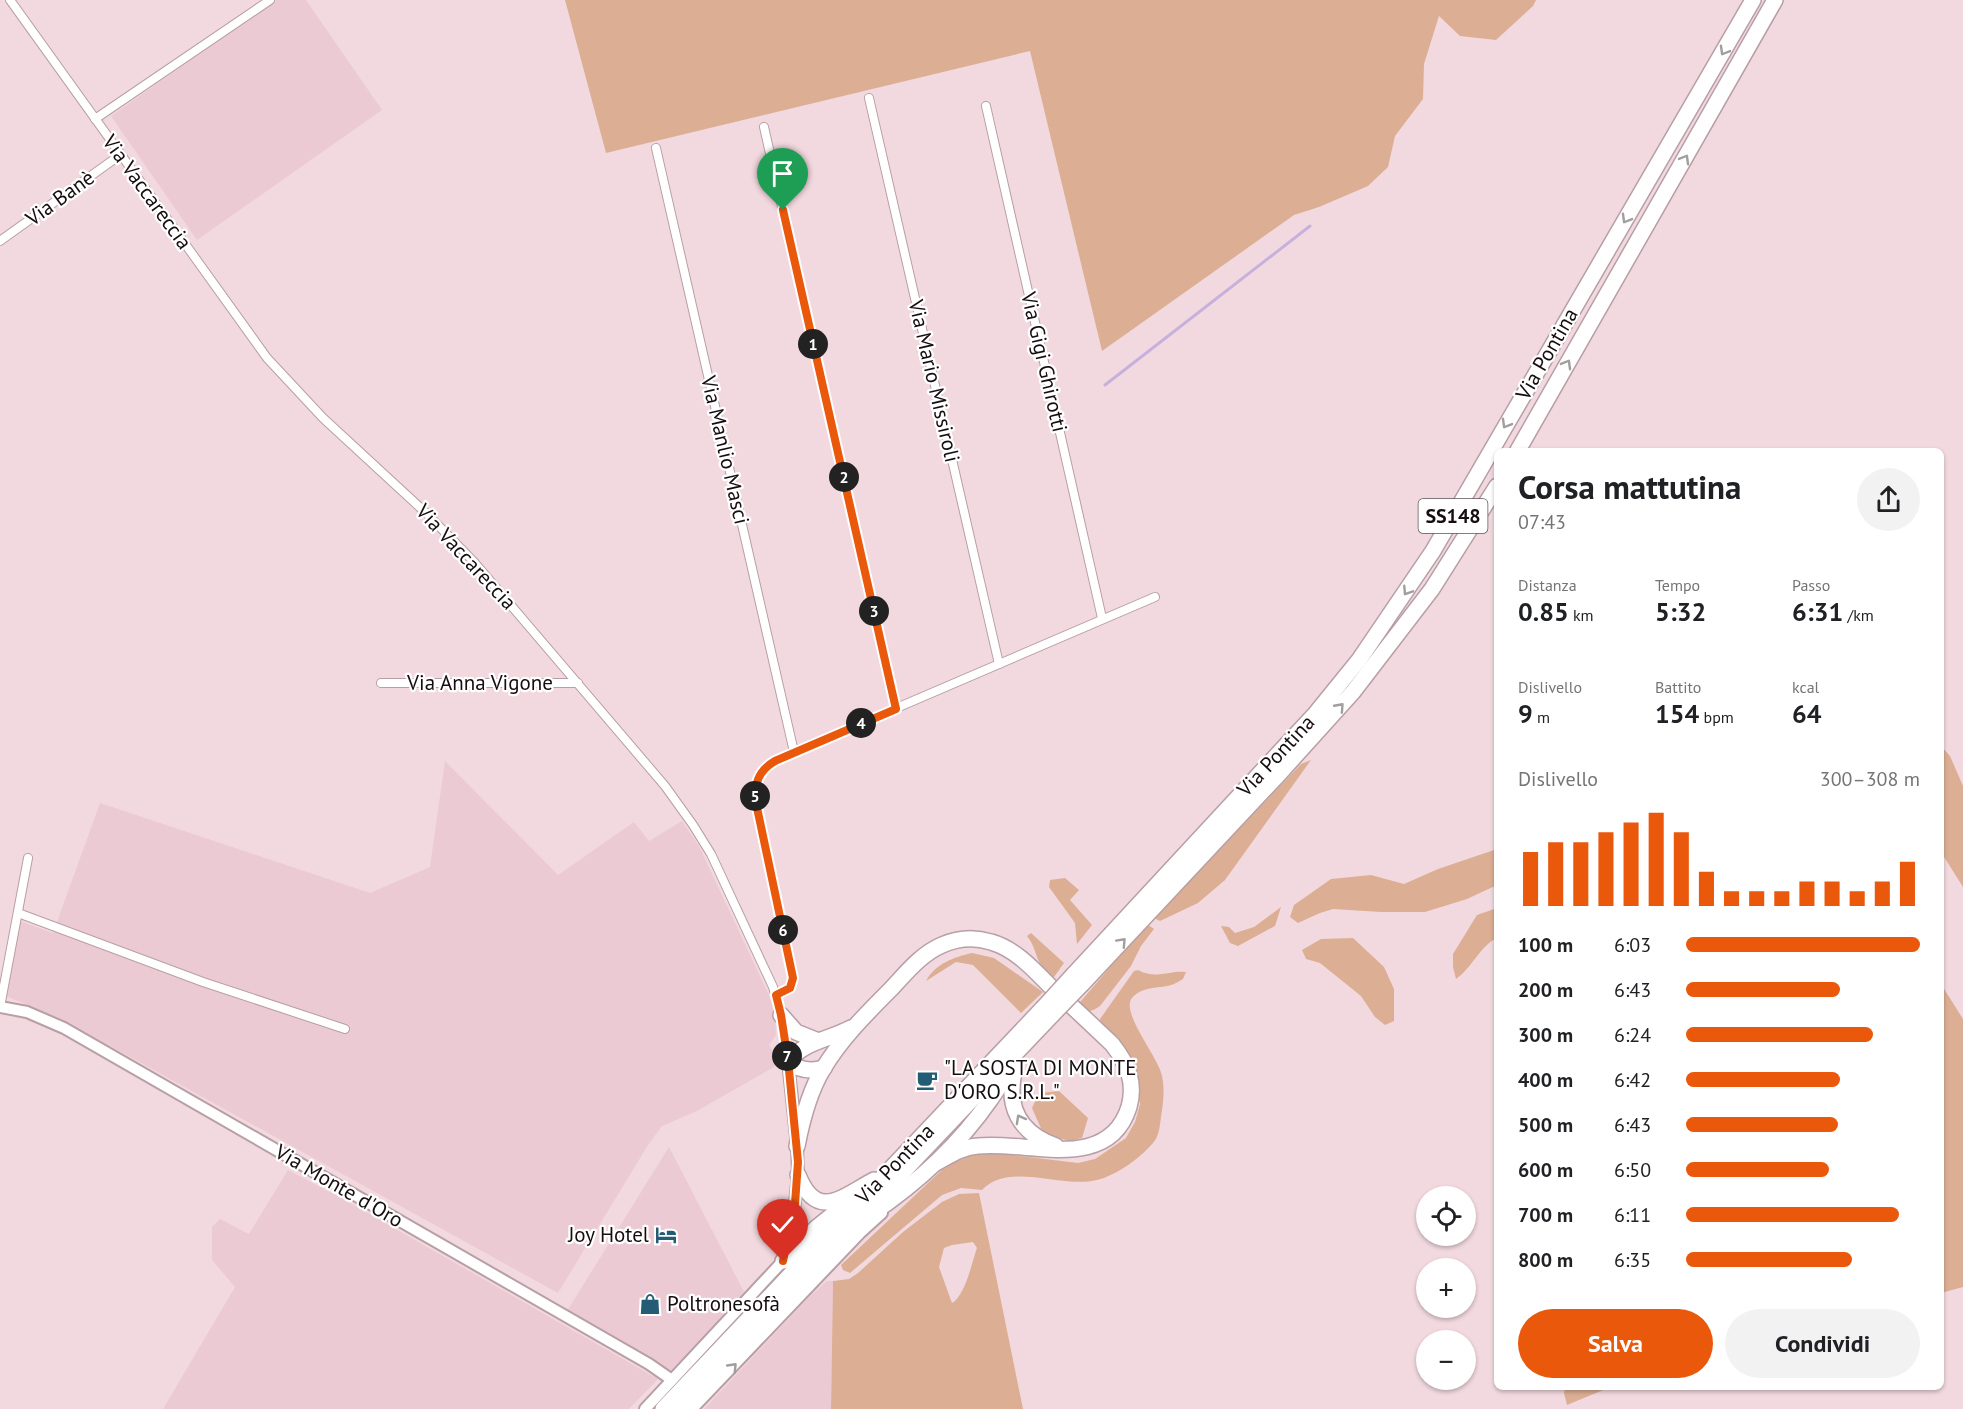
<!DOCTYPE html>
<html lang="it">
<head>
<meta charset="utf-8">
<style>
  :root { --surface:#fff; --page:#f2f2f2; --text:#202124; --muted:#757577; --accent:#ea580c }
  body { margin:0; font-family:"PT Sans",sans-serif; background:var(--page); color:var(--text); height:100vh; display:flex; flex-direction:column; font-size:22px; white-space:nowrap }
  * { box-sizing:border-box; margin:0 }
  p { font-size:20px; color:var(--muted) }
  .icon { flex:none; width:33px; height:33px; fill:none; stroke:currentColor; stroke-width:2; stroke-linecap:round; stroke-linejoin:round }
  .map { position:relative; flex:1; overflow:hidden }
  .side { position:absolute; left:1494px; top:448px; width:450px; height:942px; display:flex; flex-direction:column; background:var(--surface); border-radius:9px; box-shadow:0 2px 4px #0004 }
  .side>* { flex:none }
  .controls { position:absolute; left:1416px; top:1186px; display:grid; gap:12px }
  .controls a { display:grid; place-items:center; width:60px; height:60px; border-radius:50%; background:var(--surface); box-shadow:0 2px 4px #0004; font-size:30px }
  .pin { position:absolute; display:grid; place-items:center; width:51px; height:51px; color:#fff; margin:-62px -26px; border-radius:50% 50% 50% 0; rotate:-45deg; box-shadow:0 0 6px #0007 }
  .pin .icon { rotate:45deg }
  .km { position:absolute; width:30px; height:30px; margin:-15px; border-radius:50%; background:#222; color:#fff; font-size:16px; line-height:30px; text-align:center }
  .round { display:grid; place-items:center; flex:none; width:63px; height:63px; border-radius:32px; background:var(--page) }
  .overview { display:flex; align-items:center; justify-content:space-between; height:102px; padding:0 24px }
  h1 { font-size:33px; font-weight:600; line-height:45px }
  .stats { display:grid; grid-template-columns:repeat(3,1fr); gap:9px; height:102px; padding:6px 24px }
  .stats div { display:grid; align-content:center }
  .stats b { font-size:26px; font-weight:600 }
  .stats small { font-size:16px; font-weight:400 }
  .stats p { font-size:16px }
  .chart { height:168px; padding:12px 24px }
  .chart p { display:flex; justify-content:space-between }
  .chart svg { width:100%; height:108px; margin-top:6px; stroke:var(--accent); stroke-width:6 }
  .action { display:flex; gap:12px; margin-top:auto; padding:12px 24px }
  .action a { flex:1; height:69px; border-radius:36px; background:var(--accent); color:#fff; font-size:24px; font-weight:600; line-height:69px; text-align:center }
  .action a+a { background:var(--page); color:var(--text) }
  ul { padding:0 24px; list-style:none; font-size:20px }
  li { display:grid; grid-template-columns:96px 72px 1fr; align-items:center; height:45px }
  li i { height:15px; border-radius:8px; background:var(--accent) }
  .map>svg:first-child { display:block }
  .built { fill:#eccad3 }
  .green { fill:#dcaf94; fill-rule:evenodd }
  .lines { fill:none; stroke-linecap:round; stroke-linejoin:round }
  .stream { stroke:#c7b0dc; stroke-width:3 }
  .street-casing { stroke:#b79fa5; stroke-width:10 }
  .secondary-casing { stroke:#b79fa5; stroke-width:14 }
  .highway-casing { stroke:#b79fa5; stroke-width:18 }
  .street { stroke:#fff; stroke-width:8 }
  .secondary { stroke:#fff; stroke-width:10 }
  .highway { stroke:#fff; stroke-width:15 }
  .highway-bridge-casing { stroke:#b79fa5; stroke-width:18; stroke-linecap:butt }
  .highway-bridge { stroke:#fff; stroke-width:15 }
  .oneway { stroke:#a19e9f }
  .route-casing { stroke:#fff; stroke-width:12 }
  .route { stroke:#ea580c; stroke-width:8 }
  .labels { text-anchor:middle; stroke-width:4.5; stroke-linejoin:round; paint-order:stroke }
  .shield { fill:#fff; stroke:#5b5657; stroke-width:1.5 }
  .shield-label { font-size:20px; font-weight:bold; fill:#150d0f }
  .street-label { font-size:21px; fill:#150d0f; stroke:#fff }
  .poi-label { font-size:21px; fill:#150d0f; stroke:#fff; text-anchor:start }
</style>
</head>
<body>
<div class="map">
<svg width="1963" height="1409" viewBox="0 0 1963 1409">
  <rect width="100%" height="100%" fill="#f2d9df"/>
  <g class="built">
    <polygon points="276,0 306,0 382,110 197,240 111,116"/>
    <polygon points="445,761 558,875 634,822 649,841 682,821 699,846 768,993 775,1013 776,1035 769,1045 781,1063 697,1111 662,1126 648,1145 558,1293 123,1053 33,1007 5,996 20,921 53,933 100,803 370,893 430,867"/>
    <polygon points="669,1147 744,1292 672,1372 567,1311"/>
    <polygon points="288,1170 345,1200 658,1379 629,1409 163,1409 235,1287 212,1260 212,1227 220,1219 249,1234"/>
    <polygon points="827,1281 833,1281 831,1409 704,1409 809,1297"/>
  </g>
  <g class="green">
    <polygon points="565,0 1536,0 1533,6 1496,40 1460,36 1439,16 1424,64 1423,99 1395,136 1388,167 1368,186 1319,207 1294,215 1102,351 1030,51 606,153"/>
    <polygon points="1941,746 1950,756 1963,786 1963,887 1941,852"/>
    <polygon points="1311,760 1225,880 1198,903 1160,921 1154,918 1301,764"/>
    <polygon points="1497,849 1497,885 1467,899 1425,912 1381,912 1333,909 1320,913 1298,923 1290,917 1294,905 1331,879 1371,875 1404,884 1438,869"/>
    <polygon points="1065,878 1079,890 1070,900 1092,925 1077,944 1075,923 1049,887 1050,880"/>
    <polygon points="1281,907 1275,926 1238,946 1230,943 1221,926 1229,927 1235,933 1254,927"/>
    <path d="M1497 908V938C1480 946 1472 968 1456 979L1453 967V954L1477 915Z"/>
    <path d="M1147 924 1154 929 1141 946 1131 966 1100 1006C1091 1013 1085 1012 1075 1008Z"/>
    <path d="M1031 933 1064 963 1054 977C1033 964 1040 953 1027 936Z"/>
    <polygon points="1353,938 1384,967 1394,989 1394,1021 1385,1025 1375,1017 1361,996 1320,963 1306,959 1302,950 1321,939"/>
    <path d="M972 953 994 958 1043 992 1021 1013 973 965 956 962 926 981C935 964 954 957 972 953Z"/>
    <path d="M1138 970C1157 980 1167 970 1186 972L1183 979C1179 981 1175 984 1171 985 1157 989 1142 986 1132 998 1120 1012 1159 1058 1162 1076 1165 1090 1163 1104 1161 1117 1160 1125 1159 1137 1153 1143 1139 1159 1117 1175 1097 1180 1062 1189 1009 1161 982 1190L961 1188 942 1195 850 1273 843 1270 841 1265 944 1168C958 1160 971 1155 988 1152L1078 1163 1095 1159 1126 1138 1135 1122 1140 1104 1136 1075 1101 1027 1100 1019 1134 971Z"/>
    <polygon points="1941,984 1963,1019 1963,1287 1941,1293"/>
    <polygon points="1059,1091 1088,1118 1082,1138 1069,1141 1043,1133 1032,1108 1039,1093"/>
    <path d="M979 1193 1023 1409H831L833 1281 849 1279 858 1273 903 1232 942 1202 959 1194ZM973 1242 977 1248C972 1262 965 1296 952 1303L939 1267 944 1248 952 1245Z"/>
    <polygon points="1565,1388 1608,1388 1567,1405 1564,1393"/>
  </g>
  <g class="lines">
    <polyline class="stream" points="1105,385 1310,226"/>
    <defs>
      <g id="street">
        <polyline points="10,0 267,358 323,418 426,513 474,562 665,786 693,825 711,854 773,987 781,1015 788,1061"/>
        <polyline points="869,98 999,664"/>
        <polyline points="986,106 1102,618"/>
        <polyline points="95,119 270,0"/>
        <polyline points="764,127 896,709"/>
        <polyline points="656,148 794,752"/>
        <polyline points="0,241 120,155"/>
        <polyline points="381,683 578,683"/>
        <polyline points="18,913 203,982 345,1029"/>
        <path d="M776 995 790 988 793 978 756 803C752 770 768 765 794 752L1155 597"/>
        <polyline points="0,1007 28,858"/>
      </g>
      <g id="secondary">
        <polyline points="0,1007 27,1012 64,1028 649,1364 672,1380"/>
        <polyline points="645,1409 783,1261 793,1220 798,1175 797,1146 788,1061"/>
        <polyline points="692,1409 861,1232 882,1213"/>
      </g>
      <g id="highway">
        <polyline points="1517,452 1775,0"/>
        <polyline points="1074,974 1316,713 1359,660 1433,551 1753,0"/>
        <polyline points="1082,984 1278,775 1353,692 1432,589 1497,486"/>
        <polyline points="781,1015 796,1032 816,1040"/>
        <path d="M824 1068C810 1072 798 1070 788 1061 806 1041 828 1040 851 1028"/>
        <path d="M1015 1068C1005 1106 1019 1133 1056 1146"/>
        <path d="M797 1146C802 1120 809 1092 823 1069 841 1039 866 1014 891 989 906 973 921 954 942 945 958 938 975 937 991 942 1016 949 1034 970 1052 988 1072 1006 1092 1025 1112 1044 1127 1063 1136 1082 1129 1107 1108 1174 1026 1140 978 1146 962 1147 949 1156 936 1163"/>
        <path d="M798 1175C817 1222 842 1197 874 1180"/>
        <path d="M870 1215C916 1184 958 1146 990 1100 997 1090 1004 1079 1011 1069"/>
        <polyline points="783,1261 816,1228 847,1203"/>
        <polyline points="663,1409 1043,1008"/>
        <polyline points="678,1409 1052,1015"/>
      </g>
    </defs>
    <use href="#street" class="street-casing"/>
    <use href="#secondary" class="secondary-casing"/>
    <use href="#highway" class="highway-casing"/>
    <use href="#street" class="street"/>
    <use href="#secondary" class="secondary"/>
    <use href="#highway" class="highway"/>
    <defs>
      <g id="highway-bridge">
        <polyline points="1043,1008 1074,974"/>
        <polyline points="1052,1015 1082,984"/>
      </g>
    </defs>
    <use href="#highway-bridge" class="highway-bridge-casing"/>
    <use href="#highway-bridge" class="highway-bridge"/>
  </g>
  <defs><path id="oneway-chevron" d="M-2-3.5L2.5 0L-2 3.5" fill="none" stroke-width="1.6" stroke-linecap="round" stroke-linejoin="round" transform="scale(1.5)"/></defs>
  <g class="oneway">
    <use href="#oneway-chevron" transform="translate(1724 51) rotate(120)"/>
    <use href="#oneway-chevron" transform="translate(1685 159) rotate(-60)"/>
    <use href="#oneway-chevron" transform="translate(1626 219) rotate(120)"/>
    <use href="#oneway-chevron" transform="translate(1567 364) rotate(-60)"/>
    <use href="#oneway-chevron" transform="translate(1506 424) rotate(120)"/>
    <use href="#oneway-chevron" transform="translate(1407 591) rotate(123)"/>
    <use href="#oneway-chevron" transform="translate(1340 707) rotate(-48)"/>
    <use href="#oneway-chevron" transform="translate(1122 942) rotate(-47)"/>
    <use href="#oneway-chevron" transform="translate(1020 1119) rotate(-119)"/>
    <use href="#oneway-chevron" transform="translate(733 1367) rotate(-46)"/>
  </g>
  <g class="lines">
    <defs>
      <path id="route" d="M783 210 896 709 775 761C758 771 754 784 756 803L793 978 790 988 776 995 781 1015 788 1060 798 1162 795 1204 783 1261"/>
    </defs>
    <use href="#route" class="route-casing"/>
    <use href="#route" class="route"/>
  </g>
  <defs>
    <symbol id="cafe-bare" viewBox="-9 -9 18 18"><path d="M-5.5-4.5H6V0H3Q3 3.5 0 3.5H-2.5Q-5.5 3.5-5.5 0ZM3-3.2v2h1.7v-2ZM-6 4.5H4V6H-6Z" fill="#245c76" stroke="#fff" stroke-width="2.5" paint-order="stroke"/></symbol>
    <symbol id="hotel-bare" viewBox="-9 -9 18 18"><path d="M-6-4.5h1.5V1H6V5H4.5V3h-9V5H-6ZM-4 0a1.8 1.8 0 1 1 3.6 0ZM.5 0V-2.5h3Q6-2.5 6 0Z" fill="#245c76" stroke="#fff" stroke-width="2.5" paint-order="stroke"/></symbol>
    <symbol id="shop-bare" viewBox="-9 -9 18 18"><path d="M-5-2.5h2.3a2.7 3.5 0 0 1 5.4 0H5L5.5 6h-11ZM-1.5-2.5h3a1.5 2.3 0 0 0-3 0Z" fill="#245c76" stroke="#fff" stroke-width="2.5" paint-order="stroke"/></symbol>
  </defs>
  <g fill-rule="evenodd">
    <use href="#cafe-bare" x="912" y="1065" width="30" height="30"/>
    <use href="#hotel-bare" x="651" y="1220" width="30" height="30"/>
    <use href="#shop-bare" x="635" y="1289" width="30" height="30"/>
  </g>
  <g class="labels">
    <rect class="shield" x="1418.5" y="499" width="69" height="34" rx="4.5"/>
    <g class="shield-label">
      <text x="1453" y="523">SS148</text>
    </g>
    <g class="street-label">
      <text transform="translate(147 192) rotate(54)" y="7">Via Vaccareccia</text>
      <text transform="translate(60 198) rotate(-36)" y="7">Via Banè</text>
      <text transform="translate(1547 354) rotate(-60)" y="7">Via Pontina</text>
      <text transform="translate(1044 362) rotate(77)" y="7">Via Gigi Ghirotti</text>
      <text transform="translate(934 381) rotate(77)" y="7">Via Mario Missiroli</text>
      <text transform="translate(725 450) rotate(77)" y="7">Via Manlio Masci</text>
      <text transform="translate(466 557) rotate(47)" y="7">Via Vaccareccia</text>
      <text x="480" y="690">Via Anna Vigone</text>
      <text transform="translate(1276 756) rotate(-47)" y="7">Via Pontina</text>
      <text transform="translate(895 1164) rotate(-46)" y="7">Via Pontina</text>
      <text transform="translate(339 1186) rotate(30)" y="7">Via Monte d'Oro</text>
    </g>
    <g class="poi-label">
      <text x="944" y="1075">"LA SOSTA DI MONTE<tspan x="944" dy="24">D'ORO S.R.L."</tspan></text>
      <text x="649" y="1242" text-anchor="end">Joy Hotel</text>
      <text x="667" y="1311">Poltronesofà</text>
    </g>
  </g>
</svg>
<div class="controls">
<a><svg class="icon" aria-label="locate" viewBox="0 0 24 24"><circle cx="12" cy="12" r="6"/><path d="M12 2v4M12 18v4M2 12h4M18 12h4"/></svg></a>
<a>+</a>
<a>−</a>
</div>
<div class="pin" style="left:783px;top:210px;background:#1e9e55"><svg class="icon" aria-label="arrive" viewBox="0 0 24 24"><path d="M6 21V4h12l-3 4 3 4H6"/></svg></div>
<div class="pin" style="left:783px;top:1261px;background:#d93025"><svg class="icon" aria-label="check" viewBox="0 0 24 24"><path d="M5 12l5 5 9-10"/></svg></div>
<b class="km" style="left:813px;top:344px">1</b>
<b class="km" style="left:844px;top:477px">2</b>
<b class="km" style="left:874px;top:611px">3</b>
<b class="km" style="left:861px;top:723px">4</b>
<b class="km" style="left:755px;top:796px">5</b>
<b class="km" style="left:783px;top:930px">6</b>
<b class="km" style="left:787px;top:1056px">7</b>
<section class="side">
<div class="overview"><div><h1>Corsa mattutina</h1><p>07:43</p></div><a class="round"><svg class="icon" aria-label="share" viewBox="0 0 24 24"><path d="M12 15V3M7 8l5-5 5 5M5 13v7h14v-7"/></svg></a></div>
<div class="stats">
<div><p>Distanza</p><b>0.85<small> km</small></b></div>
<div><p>Tempo</p><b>5:32</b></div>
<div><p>Passo</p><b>6:31<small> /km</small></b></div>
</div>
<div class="stats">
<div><p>Dislivello</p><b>9<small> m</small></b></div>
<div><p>Battito</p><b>154<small> bpm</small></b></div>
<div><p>kcal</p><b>64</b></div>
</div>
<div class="chart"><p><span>Dislivello</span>300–308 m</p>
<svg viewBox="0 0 160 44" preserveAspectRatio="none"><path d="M5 44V22M15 44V18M25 44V18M35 44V14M45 44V10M55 44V6M65 44V14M75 44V30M85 44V38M95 44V38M105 44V38M115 44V34M125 44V34M135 44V38M145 44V34M155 44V26"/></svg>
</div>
<ul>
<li><b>100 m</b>6:03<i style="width:100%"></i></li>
<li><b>200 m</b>6:43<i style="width:66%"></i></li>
<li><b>300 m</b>6:24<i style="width:80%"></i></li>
<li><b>400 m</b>6:42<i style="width:66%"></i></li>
<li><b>500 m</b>6:43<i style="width:65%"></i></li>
<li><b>600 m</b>6:50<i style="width:61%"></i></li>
<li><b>700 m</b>6:11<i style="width:91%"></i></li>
<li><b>800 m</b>6:35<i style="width:71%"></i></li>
</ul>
<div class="action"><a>Salva</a><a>Condividi</a></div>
</section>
</div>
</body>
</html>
